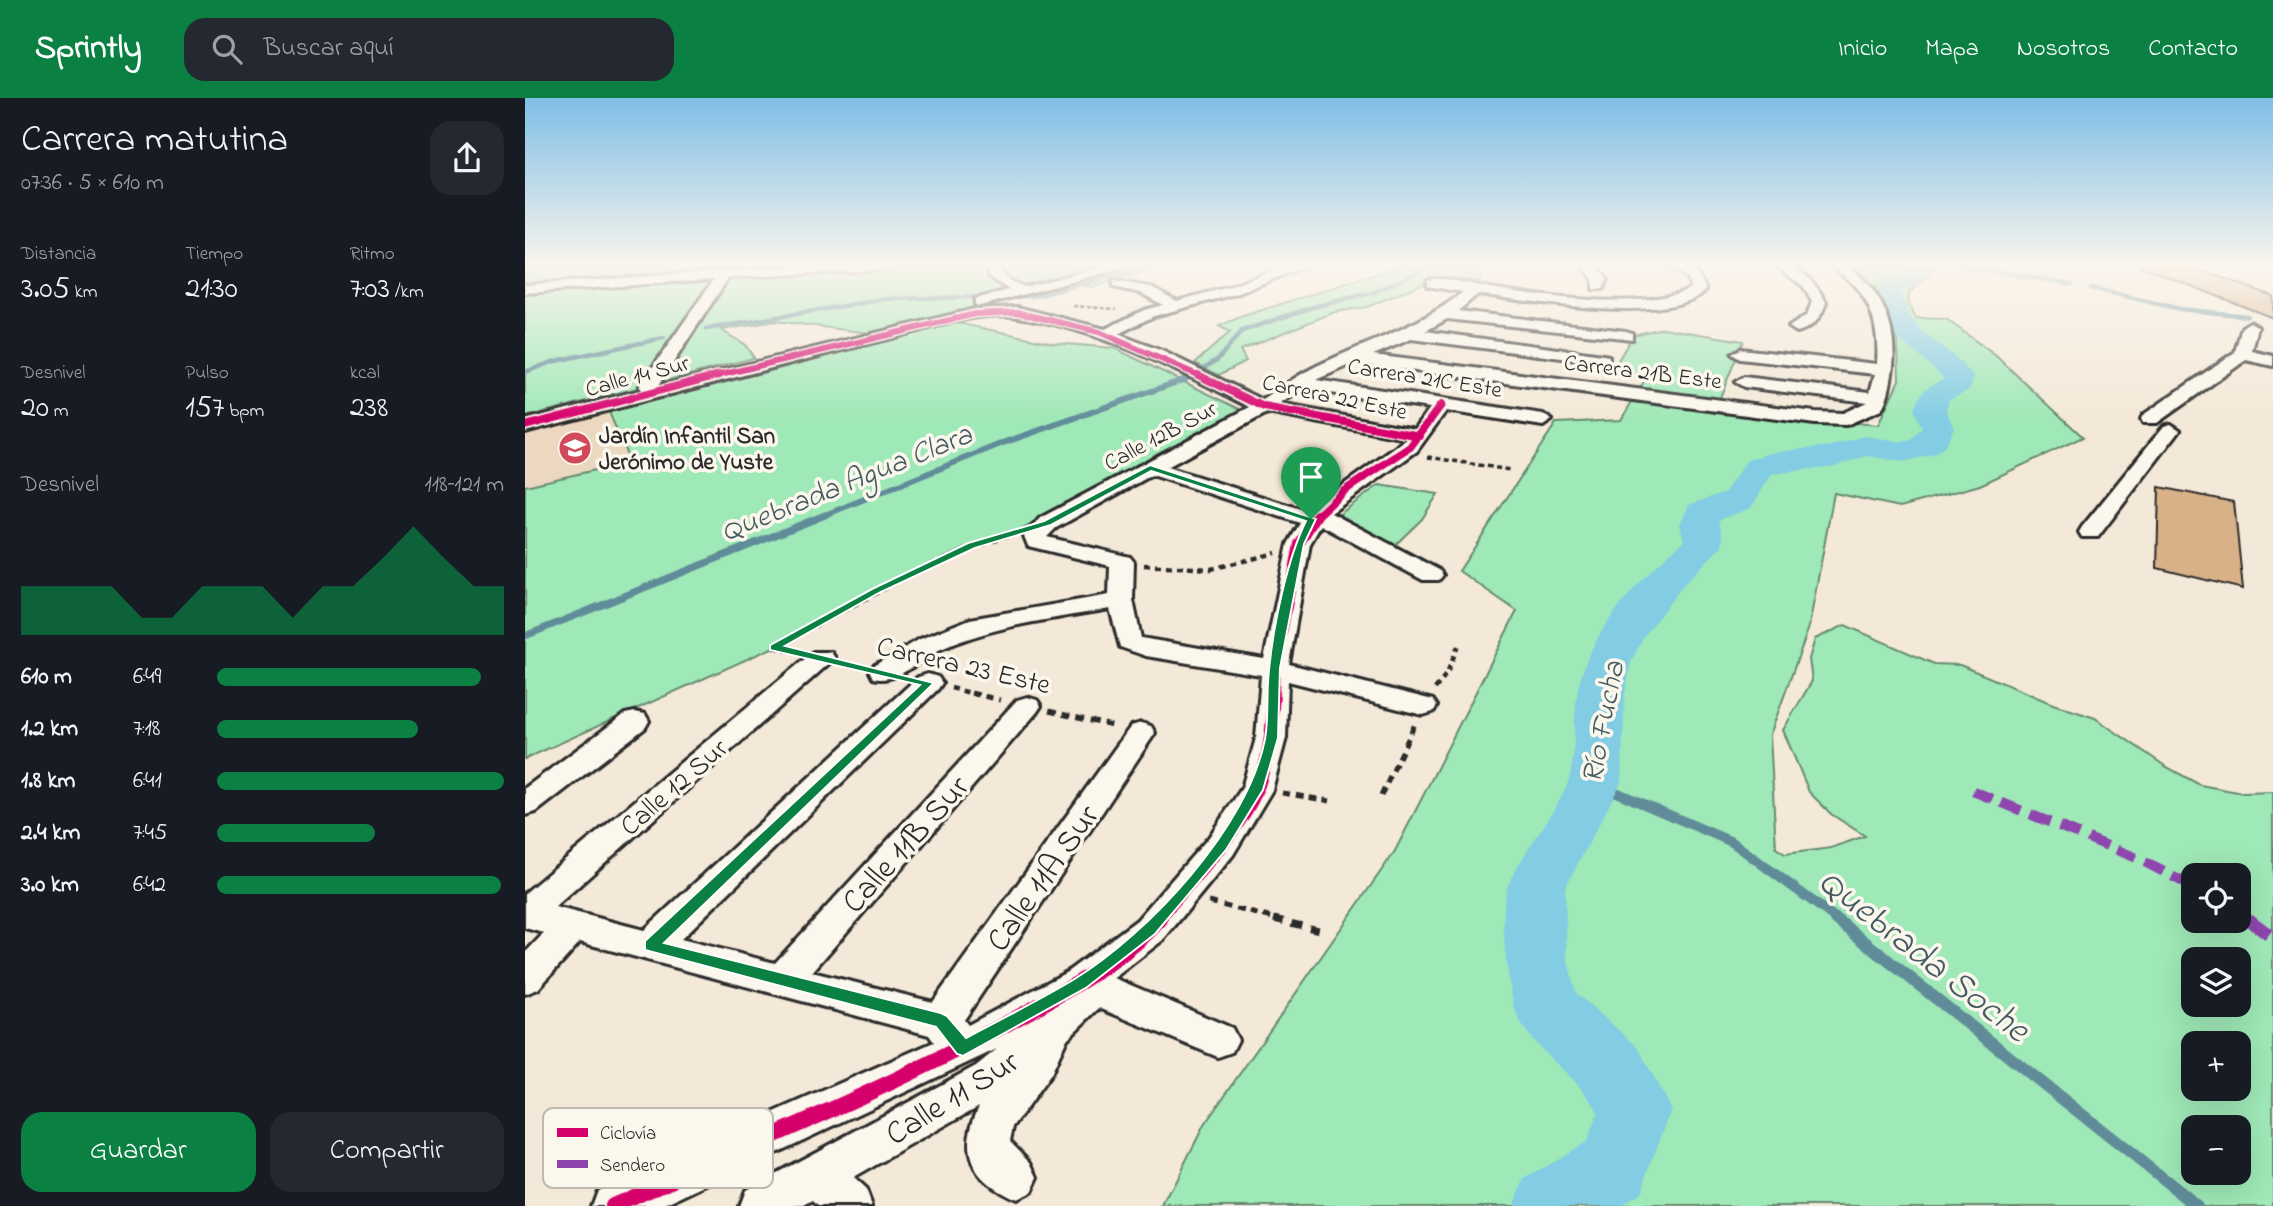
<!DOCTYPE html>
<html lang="es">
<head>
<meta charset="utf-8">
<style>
  :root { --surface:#171b24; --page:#242831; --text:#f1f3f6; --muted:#9ea1a6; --accent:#0b8043 }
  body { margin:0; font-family:"Indie Flower",sans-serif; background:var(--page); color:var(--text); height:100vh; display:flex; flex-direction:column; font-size:26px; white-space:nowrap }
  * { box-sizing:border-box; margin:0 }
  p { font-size:23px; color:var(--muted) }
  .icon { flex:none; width:38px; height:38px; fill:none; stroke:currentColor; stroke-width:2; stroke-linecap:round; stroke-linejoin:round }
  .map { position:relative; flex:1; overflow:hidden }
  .side { display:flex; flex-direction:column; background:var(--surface); width:525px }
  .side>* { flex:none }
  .fabs { position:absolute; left:1656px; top:765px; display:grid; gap:14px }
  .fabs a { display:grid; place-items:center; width:70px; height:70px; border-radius:14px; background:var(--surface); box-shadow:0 7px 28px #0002; font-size:35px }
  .pin { position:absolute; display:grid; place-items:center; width:60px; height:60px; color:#fff; margin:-72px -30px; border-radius:50% 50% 50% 0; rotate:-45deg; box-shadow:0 0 7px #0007 }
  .pin .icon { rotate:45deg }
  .round { display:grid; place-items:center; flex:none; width:74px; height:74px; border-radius:21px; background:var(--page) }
  .headline { display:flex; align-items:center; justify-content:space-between; height:119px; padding:0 21px }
  h1 { font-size:38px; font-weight:600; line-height:52px }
  .metrics { display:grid; grid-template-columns:repeat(3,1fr); gap:10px; height:119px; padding:7px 21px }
  .metrics div { display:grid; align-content:center }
  .metrics b { font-size:30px; font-weight:600 }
  .metrics small { font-size:19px; font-weight:400 }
  .metrics p { font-size:19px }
  .chart { height:196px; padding:14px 21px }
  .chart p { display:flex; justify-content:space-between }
  .chart svg { width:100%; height:126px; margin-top:7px; fill:var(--accent); opacity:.7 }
  .action { display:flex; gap:14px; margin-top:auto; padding:14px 21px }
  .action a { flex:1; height:80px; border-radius:21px; background:var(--accent); color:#fff; font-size:28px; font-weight:600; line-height:80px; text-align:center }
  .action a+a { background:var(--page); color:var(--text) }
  ul { padding:0 21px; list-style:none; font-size:23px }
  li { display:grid; grid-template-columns:112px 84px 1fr; align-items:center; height:52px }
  li i { height:18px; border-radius:9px; background:var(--accent) }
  header { display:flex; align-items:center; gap:42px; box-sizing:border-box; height:98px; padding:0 35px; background:var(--accent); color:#fff }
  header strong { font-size:33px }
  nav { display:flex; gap:38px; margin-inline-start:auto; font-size:24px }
  .search { width:490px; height:63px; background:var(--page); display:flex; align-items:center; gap:18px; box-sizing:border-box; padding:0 24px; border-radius:21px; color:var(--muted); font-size:26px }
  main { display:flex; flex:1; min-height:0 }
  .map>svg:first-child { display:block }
  .built { fill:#ecd8c0 }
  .green { fill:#9fe8b7; stroke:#658a71; stroke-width:2; fill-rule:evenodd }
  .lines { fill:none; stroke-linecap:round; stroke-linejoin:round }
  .stream-far4 { stroke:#608c9a; stroke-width:4.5 }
  .stream-far3 { stroke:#608c9a; stroke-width:6 }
  .stream-far2 { stroke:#608c9a; stroke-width:7 }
  .stream-far1 { stroke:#608c9a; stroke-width:10 }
  .stream { stroke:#608c9a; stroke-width:12 }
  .river { fill:#83cde4; fill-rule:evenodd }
  .building { fill:#d8b189; stroke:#2b2b2b; stroke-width:2 }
  .minor-casing { stroke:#2b2b2b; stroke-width:6 }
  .path-far4 { stroke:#2b2b2b; stroke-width:2.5; stroke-dasharray:4.5 2.5; stroke-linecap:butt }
  .path-far3 { stroke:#2b2b2b; stroke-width:3.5; stroke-dasharray:5 3.5; stroke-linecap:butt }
  .path-far2 { stroke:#2b2b2b; stroke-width:4.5; stroke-dasharray:6 5; stroke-linecap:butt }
  .path-far1 { stroke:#2b2b2b; stroke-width:5; stroke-dasharray:8 6; stroke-linecap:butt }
  .path { stroke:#2b2b2b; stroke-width:7; stroke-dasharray:10 8; stroke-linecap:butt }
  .minor { fill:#fbf7ec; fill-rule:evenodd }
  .quiet-far1 { stroke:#8e44ad; stroke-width:10; stroke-dasharray:21 10; stroke-linecap:butt }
  .quiet { stroke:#8e44ad; stroke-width:13; stroke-dasharray:26 13; stroke-linecap:butt }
  .cycleway-far4-casing { stroke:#fbf7ec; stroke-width:9 }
  .cycleway-far3-casing { stroke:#fbf7ec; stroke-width:11 }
  .cycleway-far2-casing { stroke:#fbf7ec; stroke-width:14 }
  .cycleway-far1-casing { stroke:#fbf7ec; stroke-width:17 }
  .cycleway-casing { stroke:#fbf7ec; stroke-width:20 }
  .cycleway-far4 { stroke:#d6006c; stroke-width:6 }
  .cycleway-far3 { stroke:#d6006c; stroke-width:8 }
  .cycleway-far2 { stroke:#d6006c; stroke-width:10 }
  .cycleway-far1 { stroke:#d6006c; stroke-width:12 }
  .cycleway { stroke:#d6006c; stroke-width:16 }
  .route { fill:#0b8043; stroke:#fff; stroke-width:2; fill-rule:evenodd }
  .labels { text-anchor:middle; stroke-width:7; stroke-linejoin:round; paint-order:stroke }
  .far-street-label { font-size:23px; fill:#2b2b2b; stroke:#fbf7ec }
  .far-poi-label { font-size:23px; font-weight:bold; fill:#2b2b2b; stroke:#fbf7ec; text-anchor:start }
  .street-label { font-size:28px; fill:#2b2b2b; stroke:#fbf7ec }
  .water-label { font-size:30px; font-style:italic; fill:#455c62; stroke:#fbf7ec }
  .near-street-label { font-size:33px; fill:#2b2b2b; stroke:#fbf7ec }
  .near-water-label { font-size:37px; font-style:italic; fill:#455c62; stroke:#fbf7ec }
  .key { fill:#fbf7ec; stroke:#bdbab2; stroke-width:2 }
  .key-label { font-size:19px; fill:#2b2b2b }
</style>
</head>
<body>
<header>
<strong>Sprintly</strong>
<div class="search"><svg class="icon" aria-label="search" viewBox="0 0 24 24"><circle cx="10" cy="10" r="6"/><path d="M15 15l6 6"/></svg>Buscar aquí</div>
<nav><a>Inicio</a><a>Mapa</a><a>Nosotros</a><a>Contacto</a></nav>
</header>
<main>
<section class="side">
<div class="headline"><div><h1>Carrera matutina</h1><p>07:36 · 5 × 610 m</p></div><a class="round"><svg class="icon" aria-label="share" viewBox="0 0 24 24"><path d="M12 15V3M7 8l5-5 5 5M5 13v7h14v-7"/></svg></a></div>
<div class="metrics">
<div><p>Distancia</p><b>3.05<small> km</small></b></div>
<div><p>Tiempo</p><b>21:30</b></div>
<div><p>Ritmo</p><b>7:03<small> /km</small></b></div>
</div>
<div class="metrics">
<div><p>Desnivel</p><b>20<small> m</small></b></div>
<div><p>Pulso</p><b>157<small> bpm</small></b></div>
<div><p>kcal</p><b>238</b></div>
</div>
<div class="chart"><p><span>Desnivel</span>118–121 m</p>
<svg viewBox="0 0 160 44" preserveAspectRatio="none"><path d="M0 44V27L10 27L20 27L30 27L40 38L50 38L60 27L70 27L80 27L90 38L100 27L110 27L120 17L130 6L140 17L150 27L160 27V44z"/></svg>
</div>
<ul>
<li><b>610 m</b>6:49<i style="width:92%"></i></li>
<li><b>1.2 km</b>7:18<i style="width:70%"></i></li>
<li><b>1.8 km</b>6:41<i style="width:100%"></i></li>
<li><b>2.4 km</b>7:45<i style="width:55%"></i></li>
<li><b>3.0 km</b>6:42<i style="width:99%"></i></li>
</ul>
<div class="action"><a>Guardar</a><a>Compartir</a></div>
</section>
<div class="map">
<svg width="1748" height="1108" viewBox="0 0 1748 1108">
  <rect width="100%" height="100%" fill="#f4e9d8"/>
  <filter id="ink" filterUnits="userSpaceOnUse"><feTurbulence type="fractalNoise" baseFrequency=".0143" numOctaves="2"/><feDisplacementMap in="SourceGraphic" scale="14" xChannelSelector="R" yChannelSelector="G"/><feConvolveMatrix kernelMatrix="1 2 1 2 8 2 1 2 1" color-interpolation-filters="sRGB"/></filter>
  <g filter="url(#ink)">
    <polygon class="built" points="84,314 106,364 0,388 0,336"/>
    <g class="green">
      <polygon points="0,167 642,167 568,189 546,186 344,235 250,223 196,232 220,247 229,260 0,319"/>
      <polygon points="879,167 960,167 954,184 913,179 842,209 810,214 715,252 721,263 694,277 670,265 705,234 694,228 718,218"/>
      <path d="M1319 167H1408V172L1384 195 1383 205 1391 220 1421 221 1471 258 1558 339 1455 387 1375 409 1309 395 1284 529 1245 637 1251 750 1260 756 1306 750 1340 738 1306 716 1284 694 1258 632 1287 583 1284 561 1290 541 1320 527 1409 566 1435 567 1528 606 1570 620 1640 668 1675 687 1718 695 1748 694V1108H638L679 1027 870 753 992 513 934 473 1031 325 1096 322 1121 280 1085 276 1108 237 1138 230 1218 243 1190 312 1353 327 1374 282 1373 244 1352 191ZM1668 777H1713V822H1668ZM1668 861H1713V906H1668ZM1668 945H1713V990H1668ZM1668 1029H1713V1074H1668Z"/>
      <polygon points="432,225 529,245 589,250 717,312 496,432 446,448 350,493 249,549 0,661 0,388 105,364 84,314"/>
      <polygon points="854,387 913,396 897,421 869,448 812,418"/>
    </g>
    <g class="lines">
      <g class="stream-far4">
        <polyline points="1432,167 1547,186"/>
        <polyline points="1566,190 1655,211 1722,218"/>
        <polyline points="487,198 510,198 631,167"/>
        <polyline points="181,231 360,201 454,199"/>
        <polyline points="679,270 692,262 717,233 788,209 850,194 906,167"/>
        <polyline points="0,274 30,263 139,240"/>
      </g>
      <polyline class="stream-far3" points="295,419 478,345 661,281"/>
      <polyline class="stream-far2" points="0,538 300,417"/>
      <polyline class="stream-far1" points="1070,685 1207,744 1313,822"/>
      <polyline class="stream" points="1311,821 1672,1108"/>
      <path class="river" d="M1383 167H1406L1394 186 1376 193C1385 241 1424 244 1449 280L1444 292 1424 301 1421 312 1429 330 1419 349 1410 356 1378 364 1342 358 1310 368 1247 376 1226 410 1194 422 1198 440 1197 448 1159 486 1119 538 1106 564 1100 596 1096 685 1040 790 1042 859 1051 895 1113 949 1146 1012 1115 1095 1096 1108H988L1000 1081 1062 1043 1073 1014C1053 975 999 949 989 908 982 882 973 811 983 787 999 751 1027 722 1042 687 1051 667 1048 621 1052 597 1061 536 1113 482 1159 443L1155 426 1164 407 1200 394 1222 362 1250 354 1306 348 1340 338 1378 344 1386 342 1397 330 1389 312C1396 293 1401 289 1419 281 1389 248 1357 242 1351 192L1362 179 1377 175Z"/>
    </g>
    <g class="building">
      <polygon points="1613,167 1662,167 1748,198 1748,220"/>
      <polygon points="1634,389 1709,404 1718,491 1632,470"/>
    </g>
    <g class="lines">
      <defs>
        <g id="minor">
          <path d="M284 167H372L365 171 203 180 133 288 450 211 492 209 580 231 619 212 638 207 616 195 588 189V183L626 189 652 203 704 189 762 167H782L714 195 629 218 593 236 637 253 738 302C753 292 768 280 784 272 836 245 891 232 938 194L902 188V182C919 178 944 186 960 189 1012 198 1120 214 1166 190L1163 180 1141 167C1163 167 1173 171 1181 192 1147 228 1001 203 953 196L933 213 1101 233 1107 235V241L922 221 900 233 1078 257 1084 258V266L886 241 848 257 1290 314 1318 315 1342 304 1219 289 1210 284 1219 279 1345 294 1350 276 1215 261 1207 256 1215 251 1352 266C1354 236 1350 208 1327 185 1321 178 1313 174 1306 167H1322C1358 194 1374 231 1367 276 1365 288 1363 301 1356 312L1321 327 1290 326 830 265 795 280 791 282 1018 316 1027 322 1018 328 921 313 892 353 806 415 914 472 918 477 914 482H898L796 427 785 446 764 566 908 602 912 608 908 614 898 617 763 583 761 640 747 692 708 757 638 842 589 880 707 930 713 942 707 954 693 959 574 910 542 941 526 976 488 1029 485 1043 506 1064 513 1079 506 1094 491 1101C445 1082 433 1053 454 1008L328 1080 341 1092 347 1108H293L288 1103 279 1108H214L220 1092 451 968 472 951 138 1108H66L72 1092 409 944 404 937 55 844 13 891 0 896V855L19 835 0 830V795L288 554H306L310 560 30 809 119 832 393 579 403 576 413 579 417 585 413 591 156 841 250 865 492 602 502 599 512 602 516 608 512 614 287 874 408 904 606 628 616 625 626 628 630 635 439 922 443 927 542 874 612 822 684 739 717 690 731 640 736 577 621 558 595 549 585 511C528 521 470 527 416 551 395 561 373 586 348 580L345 574 348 568 395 541 445 521 584 497 585 468 503 448 499 438 515 420 725 309C651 272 577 232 494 219 450 212 397 233 354 243 235 272 118 304 0 334V322L116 292 114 289 189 181 0 195V187ZM778 291 905 310 890 331 755 306ZM742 315 882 341 782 413 642 369ZM627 377 775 425 763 446 739 561 616 540 608 502 609 464 605 459 522 439 531 430Z"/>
          <polygon points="462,167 476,167 476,174 485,183 499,189 585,167 609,167 455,208 450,207 450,201 484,192 464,178"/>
          <polygon points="1057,167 1071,167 1082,181 1078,191 1068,191 1068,181"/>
          <path d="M1250 167C1276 167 1289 183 1301 204 1296 220 1289 229 1272 234L1264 229 1282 217 1287 204 1278 188Z"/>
          <polygon points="1725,224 1733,229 1727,253 1748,258 1748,268 1721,262 1632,325 1618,325 1616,321 1618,317 1710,254 1717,229"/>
          <polygon points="1646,326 1655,332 1573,439 1557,439 1554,434 1557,429 1639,328"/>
          <polygon points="110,614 120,616 124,623 120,630 11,714 0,717 0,690 100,616"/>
        </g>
      </defs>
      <use href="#minor" class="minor-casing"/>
      <polyline class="path-far4" points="548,208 592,211"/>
      <polyline class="path-far3" points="903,359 985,372"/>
      <g class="path-far2">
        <polyline points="619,467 686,471 751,455"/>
        <polyline points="249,549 271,554"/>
        <polyline points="250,549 398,470 491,434"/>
        <polyline points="426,590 453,597"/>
        <polyline points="910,591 922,575 933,548"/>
      </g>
      <g class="path-far1">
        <polyline points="446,595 475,602"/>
        <polyline points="524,613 591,629"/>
        <polyline points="757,695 805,703"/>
        <polyline points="856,698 890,626"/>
        <polyline points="684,804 756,822"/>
      </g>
      <polyline class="path" points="749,821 798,833"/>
      <use href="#minor" class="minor"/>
      <g class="quiet-far1">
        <polyline points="1448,693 1612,760 1668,789"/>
        <polyline points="1713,813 1725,822"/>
      </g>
      <polyline class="quiet" points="1723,821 1748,840"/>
      <defs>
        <polyline id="cycleway-far4" points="187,279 450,216 492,214 574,234 677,279"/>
        <g id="cycleway-far3">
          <polyline points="673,277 739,309 895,338"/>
          <polyline points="0,328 194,277"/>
          <polyline points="791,419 819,393 885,349 916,307"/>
        </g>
        <polyline id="cycleway-far2" points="749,597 750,571 774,446 792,417"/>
        <path id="cycleway-far1" d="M633 822C662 788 718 730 733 690 744 659 747 627 749 595"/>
        <path id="cycleway" d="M88 1108C226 1046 369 989 501 915 547 889 600 861 635 821"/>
      </defs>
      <use href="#cycleway-far4" class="cycleway-far4-casing"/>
      <use href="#cycleway-far3" class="cycleway-far3-casing"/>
      <use href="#cycleway-far2" class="cycleway-far2-casing"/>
      <use href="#cycleway-far1" class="cycleway-far1-casing"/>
      <use href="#cycleway" class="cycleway-casing"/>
      <use href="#cycleway-far4" class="cycleway-far4"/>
      <use href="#cycleway-far3" class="cycleway-far3"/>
      <use href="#cycleway-far2" class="cycleway-far2"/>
      <use href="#cycleway-far1" class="cycleway-far1"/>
      <use href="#cycleway" class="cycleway"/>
    </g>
  </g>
  <linearGradient id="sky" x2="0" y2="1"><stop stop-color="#7fbee6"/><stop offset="0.52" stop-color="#faf5ed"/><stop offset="1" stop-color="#faf5ed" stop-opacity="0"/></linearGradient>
  <rect width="1748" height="322" fill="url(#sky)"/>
  <path class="route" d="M625 367 791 421 779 446 755 570 753 640 738 692 701 752 630 836 561 890 438 958 432 956 411 929 120 852V843L395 587 245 552V547L347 491 443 445 519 423ZM626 373 781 423C762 461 748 529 744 572 741 595 744 619 740 641 723 729 623 836 548 882 513 903 476 921 441 940L422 918 416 915 139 845 409 585 260 548 354 495 450 450 526 427Z"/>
  <defs>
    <symbol id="school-disc" viewBox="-11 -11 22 22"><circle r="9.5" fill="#d1495b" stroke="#fbf7ec"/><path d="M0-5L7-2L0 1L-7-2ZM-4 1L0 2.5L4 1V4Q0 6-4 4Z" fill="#fff"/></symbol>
  </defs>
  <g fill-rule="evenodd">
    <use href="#school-disc" x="31" y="331" width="38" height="38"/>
  </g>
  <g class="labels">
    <g class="far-street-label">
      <text transform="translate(1118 273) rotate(7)" y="8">Carrera 21B Este</text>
      <text transform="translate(112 277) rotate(-15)" y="8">Calle 14 Sur</text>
      <text transform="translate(900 279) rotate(9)" y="8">Carrera 21C Este</text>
      <text transform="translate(810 298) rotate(12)" y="8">Carrera 22 Este</text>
      <text transform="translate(635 337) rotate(-28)" y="8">Calle 12B Sur</text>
    </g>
    <g class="far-poi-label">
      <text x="74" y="345">Jardín Infantil San<tspan x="74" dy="26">Jerónimo de Yuste</tspan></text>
    </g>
    <g class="street-label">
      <text transform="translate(439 566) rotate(13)" y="10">Carrera 23 Este</text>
      <text transform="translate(148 688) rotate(-41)" y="10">Calle 12 Sur</text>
    </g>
    <g class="water-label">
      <text transform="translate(321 384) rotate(-22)" y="10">Quebrada Agua Clara</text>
      <text transform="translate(1077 624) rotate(-79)" y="10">Río Fucha</text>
    </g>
    <g class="near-street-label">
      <text transform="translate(379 745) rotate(-48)" y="12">Calle 11B Sur</text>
      <text transform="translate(516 779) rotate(-55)" y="12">Calle 11A Sur</text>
      <text transform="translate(426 998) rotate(-32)" y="12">Calle 11 Sur</text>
    </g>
    <g class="near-water-label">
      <text transform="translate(1400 856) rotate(38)" y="13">Quebrada Soche</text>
    </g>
  </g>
  <rect x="18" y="1010" width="230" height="80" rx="10" class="key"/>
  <rect x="32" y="1030" width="31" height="9" fill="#d6006c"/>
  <rect x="32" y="1062" width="31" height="8" fill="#8e44ad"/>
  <g class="key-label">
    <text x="75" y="1041">Ciclovía</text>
    <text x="75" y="1073">Sendero</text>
  </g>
</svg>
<div class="fabs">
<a><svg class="icon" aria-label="locate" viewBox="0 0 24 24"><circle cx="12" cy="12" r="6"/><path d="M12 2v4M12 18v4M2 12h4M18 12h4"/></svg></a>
<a><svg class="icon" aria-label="layers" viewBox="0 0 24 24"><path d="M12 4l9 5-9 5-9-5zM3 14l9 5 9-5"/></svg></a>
<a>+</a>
<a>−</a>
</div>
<div class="pin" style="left:786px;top:421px;background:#1e9e55"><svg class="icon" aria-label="arrive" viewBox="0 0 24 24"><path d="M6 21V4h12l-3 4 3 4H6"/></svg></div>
</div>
</main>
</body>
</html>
